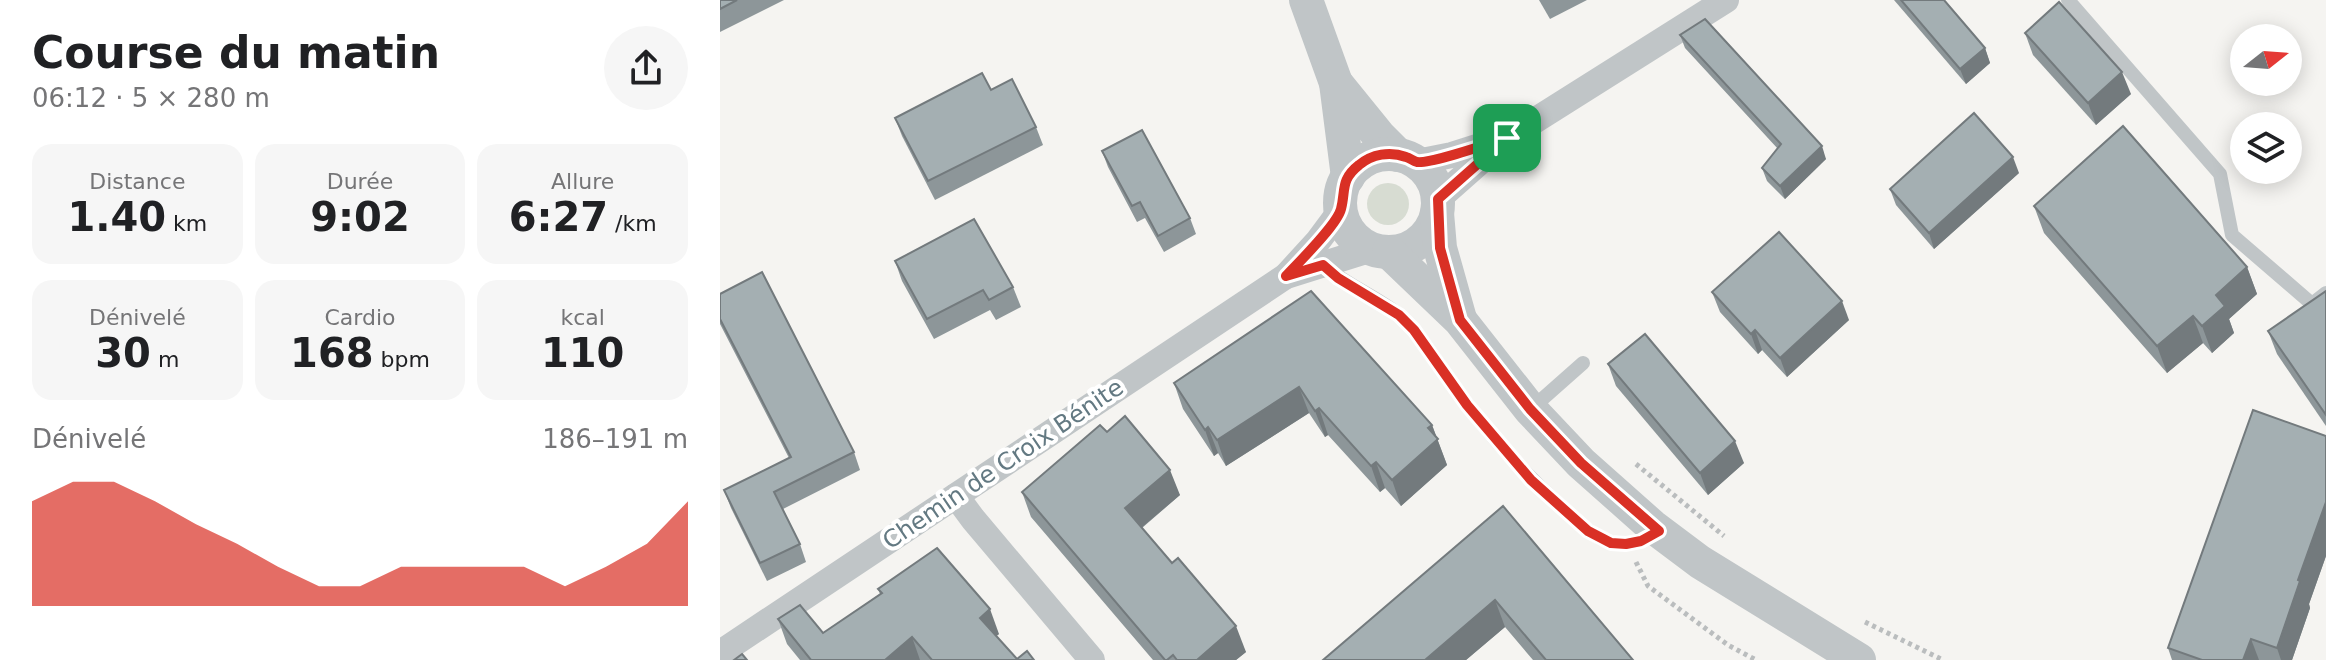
<!DOCTYPE html>
<html lang="fr">
<head>
<meta charset="utf-8">
<style>
  :root { --surface:#fff; --page:#f6f6f6; --text:#202124; --muted:#757577; --accent:#d93025 }
  body { margin:0; font-family:"DejaVu Sans",sans-serif; background:var(--page); color:var(--text); height:100vh; display:flex; flex-direction:column; font-size:30px; white-space:nowrap }
  * { box-sizing:border-box; margin:0 }
  p { font-size:26px; color:var(--muted) }
  .icon { flex:none; width:44px; height:44px; fill:none; stroke:currentColor; stroke-width:2; stroke-linecap:round; stroke-linejoin:round }
  .map { position:relative; flex:1; overflow:hidden }
  .panel { display:flex; flex-direction:column; background:var(--surface); width:720px }
  .panel>* { flex:none }
  .needle { width:52px; rotate:73deg }
  .buttons { position:absolute; left:1510px; top:24px; display:grid; gap:16px }
  .buttons a { display:grid; place-items:center; width:72px; height:72px; border-radius:50%; background:var(--surface); box-shadow:0 4px 20px #0003; font-size:40px }
  .pin { position:absolute; display:grid; place-items:center; width:68px; height:68px; color:#fff; margin:-34px; border-radius:16px; box-shadow:0 4px 12px #0006 }
  .round { display:grid; place-items:center; flex:none; width:84px; height:84px; border-radius:42px; background:var(--page) }
  .headline { display:flex; align-items:center; justify-content:space-between; height:136px; padding:0 32px }
  h1 { font-size:44px; font-weight:800; line-height:60px }
  .stats { display:grid; grid-template-columns:repeat(3,1fr); gap:12px; height:136px; padding:8px 32px }
  .stats div { display:grid; align-content:center; border-radius:20px; background:var(--page); text-align:center }
  .stats b { font-size:40px; font-weight:800 }
  .stats small { font-size:22px; font-weight:400 }
  .stats p { font-size:22px }
  .chart { height:224px; padding:16px 32px }
  .chart p { display:flex; justify-content:space-between }
  .chart svg { width:100%; height:144px; margin-top:8px; fill:var(--accent); opacity:.7 }
  main { display:flex; flex:1; min-height:0 }
  .map>svg:first-child { display:block }
  .green { fill:#d7dcd2 }
  .lines { fill:none; stroke-linecap:round; stroke-linejoin:round }
  .path { stroke:#babdbe; stroke-width:5; stroke-dasharray:4 4; stroke-linecap:butt }
  .service { stroke:#c0c5c7; stroke-width:14 }
  .minor { stroke:#c0c5c7; stroke-width:26 }
  .tertiary { stroke:#c0c5c7; stroke-width:34 }
  .wall { fill:#8d9699 }
  .shaded-wall { fill:#737a7d }
  .building { fill:#a4afb2; stroke:#737a7d; stroke-width:2 }
  .route-casing { stroke:#fff; stroke-width:16 }
  .route { stroke:#d93025; stroke-width:10 }
  .labels { text-anchor:middle; stroke-width:8; stroke-linejoin:round; paint-order:stroke }
  .street-label { font-size:24px; fill:#637982; stroke:#fff }
</style>
</head>
<body>
<main>
<section class="panel">
<div class="headline"><div><h1>Course du matin</h1><p>06:12 · 5 × 280 m</p></div><a class="round"><svg class="icon" aria-label="share" viewBox="0 0 24 24"><path d="M12 15V3M7 8l5-5 5 5M5 13v7h14v-7"/></svg></a></div>
<div class="stats">
<div><p>Distance</p><b>1.40<small> km</small></b></div>
<div><p>Durée</p><b>9:02</b></div>
<div><p>Allure</p><b>6:27<small> /km</small></b></div>
</div>
<div class="stats">
<div><p>Dénivelé</p><b>30<small> m</small></b></div>
<div><p>Cardio</p><b>168<small> bpm</small></b></div>
<div><p>kcal</p><b>110</b></div>
</div>
<div class="chart"><p><span>Dénivelé</span>186–191 m</p>
<svg viewBox="0 0 160 44" preserveAspectRatio="none"><path d="M0 44V12L10 6L20 6L30 12L40 19L50 25L60 32L70 38L80 38L90 32L100 32L110 32L120 32L130 38L140 32L150 25L160 12V44z"/></svg>
</div>
</section>
<div class="map">
<svg width="1606" height="660" viewBox="0 0 1606 660">
  <rect width="100%" height="100%" fill="#f5f4f1"/>
  <circle class="green" cx="668" cy="204" r="21"/>
  <g class="lines">
    <g class="path">
      <polyline points="916,464 1004,536"/>
      <polyline points="916,562 928,586 1008,645 1036,660"/>
      <polyline points="1145,622 1223,660"/>
    </g>
    <g class="service">
      <polyline points="1348,0 1500,174 1512,235 1592,304 1606,293"/>
      <path d="M603 265C631 289 670 301 693 329 713 353 728 380 747 404 775 442 808 477 843 508 857 521 873 538 893 543 910 547 925 539 939 531"/>
      <polyline points="811,409 863,363"/>
    </g>
    <g class="minor">
      <polyline points="697,162 732,155 776,141"/>
      <polyline points="718,199 787,138 1006,0"/>
      <polyline points="566,276 652,249"/>
      <polyline points="236,496 253,519 372,660"/>
      <polyline points="0,653 566,276 598,241 621,210"/>
    </g>
    <g class="tertiary">
      <polyline points="586,0 616,83 628,177"/>
      <polyline points="616,83 659,136 678,155"/>
      <circle cx="669" cy="203" r="49"/>
      <polyline points="717,213 720,248 740,319"/>
      <polyline points="669,252 740,320 810,409 861,463 932,526 980,562 1139,660"/>
    </g>
  </g>
  <g class="wall">
    <polygon points="0,0 64,0 0,32"/>
    <polygon points="819,0 867,0 830,19"/>
    <polygon points="1174,0 1224,0 1265,48 1270,63 1246,84"/>
    <polygon points="1305,33 1411,94 1376,125 1313,55"/>
    <polygon points="960,35 1106,159 1065,199 1047,181 1042,168 1058,149 965,48"/>
    <polygon points="271,90 316,127 323,145 215,200 182,136 175,118"/>
    <polygon points="382,151 470,218 476,234 444,252 425,218 417,222 388,167"/>
    <polygon points="1299,173 1214,249 1176,205 1170,189"/>
    <polygon points="1314,206 1527,267 1537,294 1509,319 1514,333 1492,353 1483,343 1447,373 1324,233"/>
    <polygon points="175,261 293,287 301,307 276,320 270,310 214,339 182,281"/>
    <polygon points="591,291 712,425 727,465 681,506 665,488 660,492 608,435 605,437 589,413 506,466 498,453 494,456 463,409 454,383"/>
    <polygon points="1606,291 1606,426 1557,354 1548,331"/>
    <polygon points="992,292 1129,320 1067,377 1042,350 1038,354 1000,312"/>
    <polygon points="0,294 134,452 140,470 63,509 80,544 86,562 47,581 11,508 4,490 69,458 0,324"/>
    <polygon points="888,364 1024,463 988,495 896,386"/>
    <polygon points="387,432 460,495 422,528 526,652 516,660 433,660 311,517 302,492"/>
    <polygon points="1606,436 1606,556 1589,604 1590,608 1572,660 1452,660 1448,648"/>
    <polygon points="783,506 913,660 813,660 785,627 746,660 603,660"/>
    <polygon points="158,589 279,634 276,636 297,659 314,660 80,660 67,644 58,619 103,633 160,594"/>
  </g>
  <g class="shaded-wall">
    <polygon points="1265,48 1270,63 1246,84 1240,69"/>
    <polygon points="1402,72 1411,94 1376,125 1368,103"/>
    <polygon points="1102,146 1106,159 1065,199 1060,186"/>
    <polygon points="1293,157 1299,173 1214,249 1209,233"/>
    <polygon points="1527,267 1537,294 1509,319 1514,333 1492,353 1482,326 1496,295"/>
    <polygon points="1122,301 1129,320 1067,377 1060,358"/>
    <polygon points="1473,316 1483,343 1447,373 1437,346"/>
    <polygon points="1035,330 1042,350 1038,354 1031,334"/>
    <polygon points="579,387 589,413 506,466 497,440"/>
    <polygon points="599,408 608,435 605,437 595,411"/>
    <polygon points="712,425 727,465 681,506 672,480"/>
    <polygon points="488,427 498,453 494,456 485,430"/>
    <polygon points="1015,441 1024,463 988,495 980,473"/>
    <polygon points="656,462 665,488 660,492 651,466"/>
    <polygon points="450,470 460,495 414,534 405,508"/>
    <polygon points="1606,502 1606,556 1589,604 1590,608 1572,660 1561,660 1557,648 1578,580"/>
    <polygon points="775,600 785,627 746,660 705,660"/>
    <polygon points="270,609 279,634 269,642 260,618"/>
    <polygon points="516,626 526,652 516,660 477,660"/>
    <polygon points="192,637 200,660 165,660"/>
    <polygon points="1531,639 1539,660 1523,660"/>
  </g>
  <g class="building">
    <polygon points="0,0 17,0 0,9"/>
    <polygon points="1181,0 1224,0 1265,48 1240,69"/>
    <polygon points="1339,2 1402,72 1368,103 1305,33"/>
    <polygon points="985,19 1102,146 1060,186 1042,168 1061,144 960,35"/>
    <polygon points="262,73 271,90 292,79 316,127 208,181 175,118"/>
    <polygon points="1254,113 1293,157 1209,233 1170,189"/>
    <polygon points="1403,126 1527,267 1496,295 1505,306 1482,326 1473,316 1437,346 1314,206"/>
    <polygon points="422,130 470,218 438,236 420,202 412,206 382,151"/>
    <polygon points="254,219 293,287 269,300 263,290 207,319 175,261"/>
    <polygon points="1059,232 1122,301 1060,358 1035,330 1031,334 992,292"/>
    <polygon points="42,272 134,452 54,492 80,544 40,563 4,490 71,457 0,319 0,294"/>
    <polygon points="591,291 712,425 708,428 718,439 672,480 656,462 651,466 599,408 595,411 579,387 497,440 488,427 485,430 454,383"/>
    <polygon points="1606,291 1606,415 1548,331"/>
    <polygon points="925,334 1015,441 980,473 888,364"/>
    <polygon points="1533,410 1606,436 1606,502 1578,580 1580,581 1557,648 1531,639 1523,660 1482,660 1448,648"/>
    <polygon points="405,416 450,470 405,508 452,563 458,558 516,626 477,660 457,660 453,655 447,660 445,660 302,492 380,425 387,432"/>
    <polygon points="783,506 913,660 826,660 775,600 705,660 603,660"/>
    <polygon points="217,548 270,609 260,618 297,659 307,651 314,660 212,660 192,637 165,660 91,660 58,619 80,605 103,633 162,593 158,589"/>
    <polygon points="22,654 27,660 14,660"/>
  </g>
  <g class="lines">
    <defs>
      <path id="route" d="M787 138 718 199 720 248 740 320 810 409 861 463 939 531 921 541 906 544 891 543 868 531 811 480 747 405 694 330 679 315 618 278 603 265 566 276C579 262 617 225 621 209 626 190 620 180 639 165 652 154 670 151 686 157 690 158 693 161 697 162 711 164 770 143 787 138Z"/>
    </defs>
    <use href="#route" class="route-casing"/>
    <use href="#route" class="route"/>
  </g>
  <g class="labels">
    <g class="street-label">
      <text transform="translate(283 464) rotate(-34)" y="8">Chemin de Croix Bénite</text>
    </g>
  </g>
</svg>
<div class="buttons">
<a><svg class="needle" viewBox="-14 -14 28 28"><path d="M0-13l5 13h-10z" fill="#e53935"/><path d="M0 13l5-13h-10z" fill="#757577"/></svg></a>
<a><svg class="icon" aria-label="layers" viewBox="0 0 24 24"><path d="M12 4l9 5-9 5-9-5zM3 14l9 5 9-5"/></svg></a>
</div>
<div class="pin" style="left:787px;top:138px;background:#1e9e55"><svg class="icon" aria-label="arrive" viewBox="0 0 24 24"><path d="M6 21V4h12l-3 4 3 4H6"/></svg></div>
</div>
</main>
</body>
</html>
